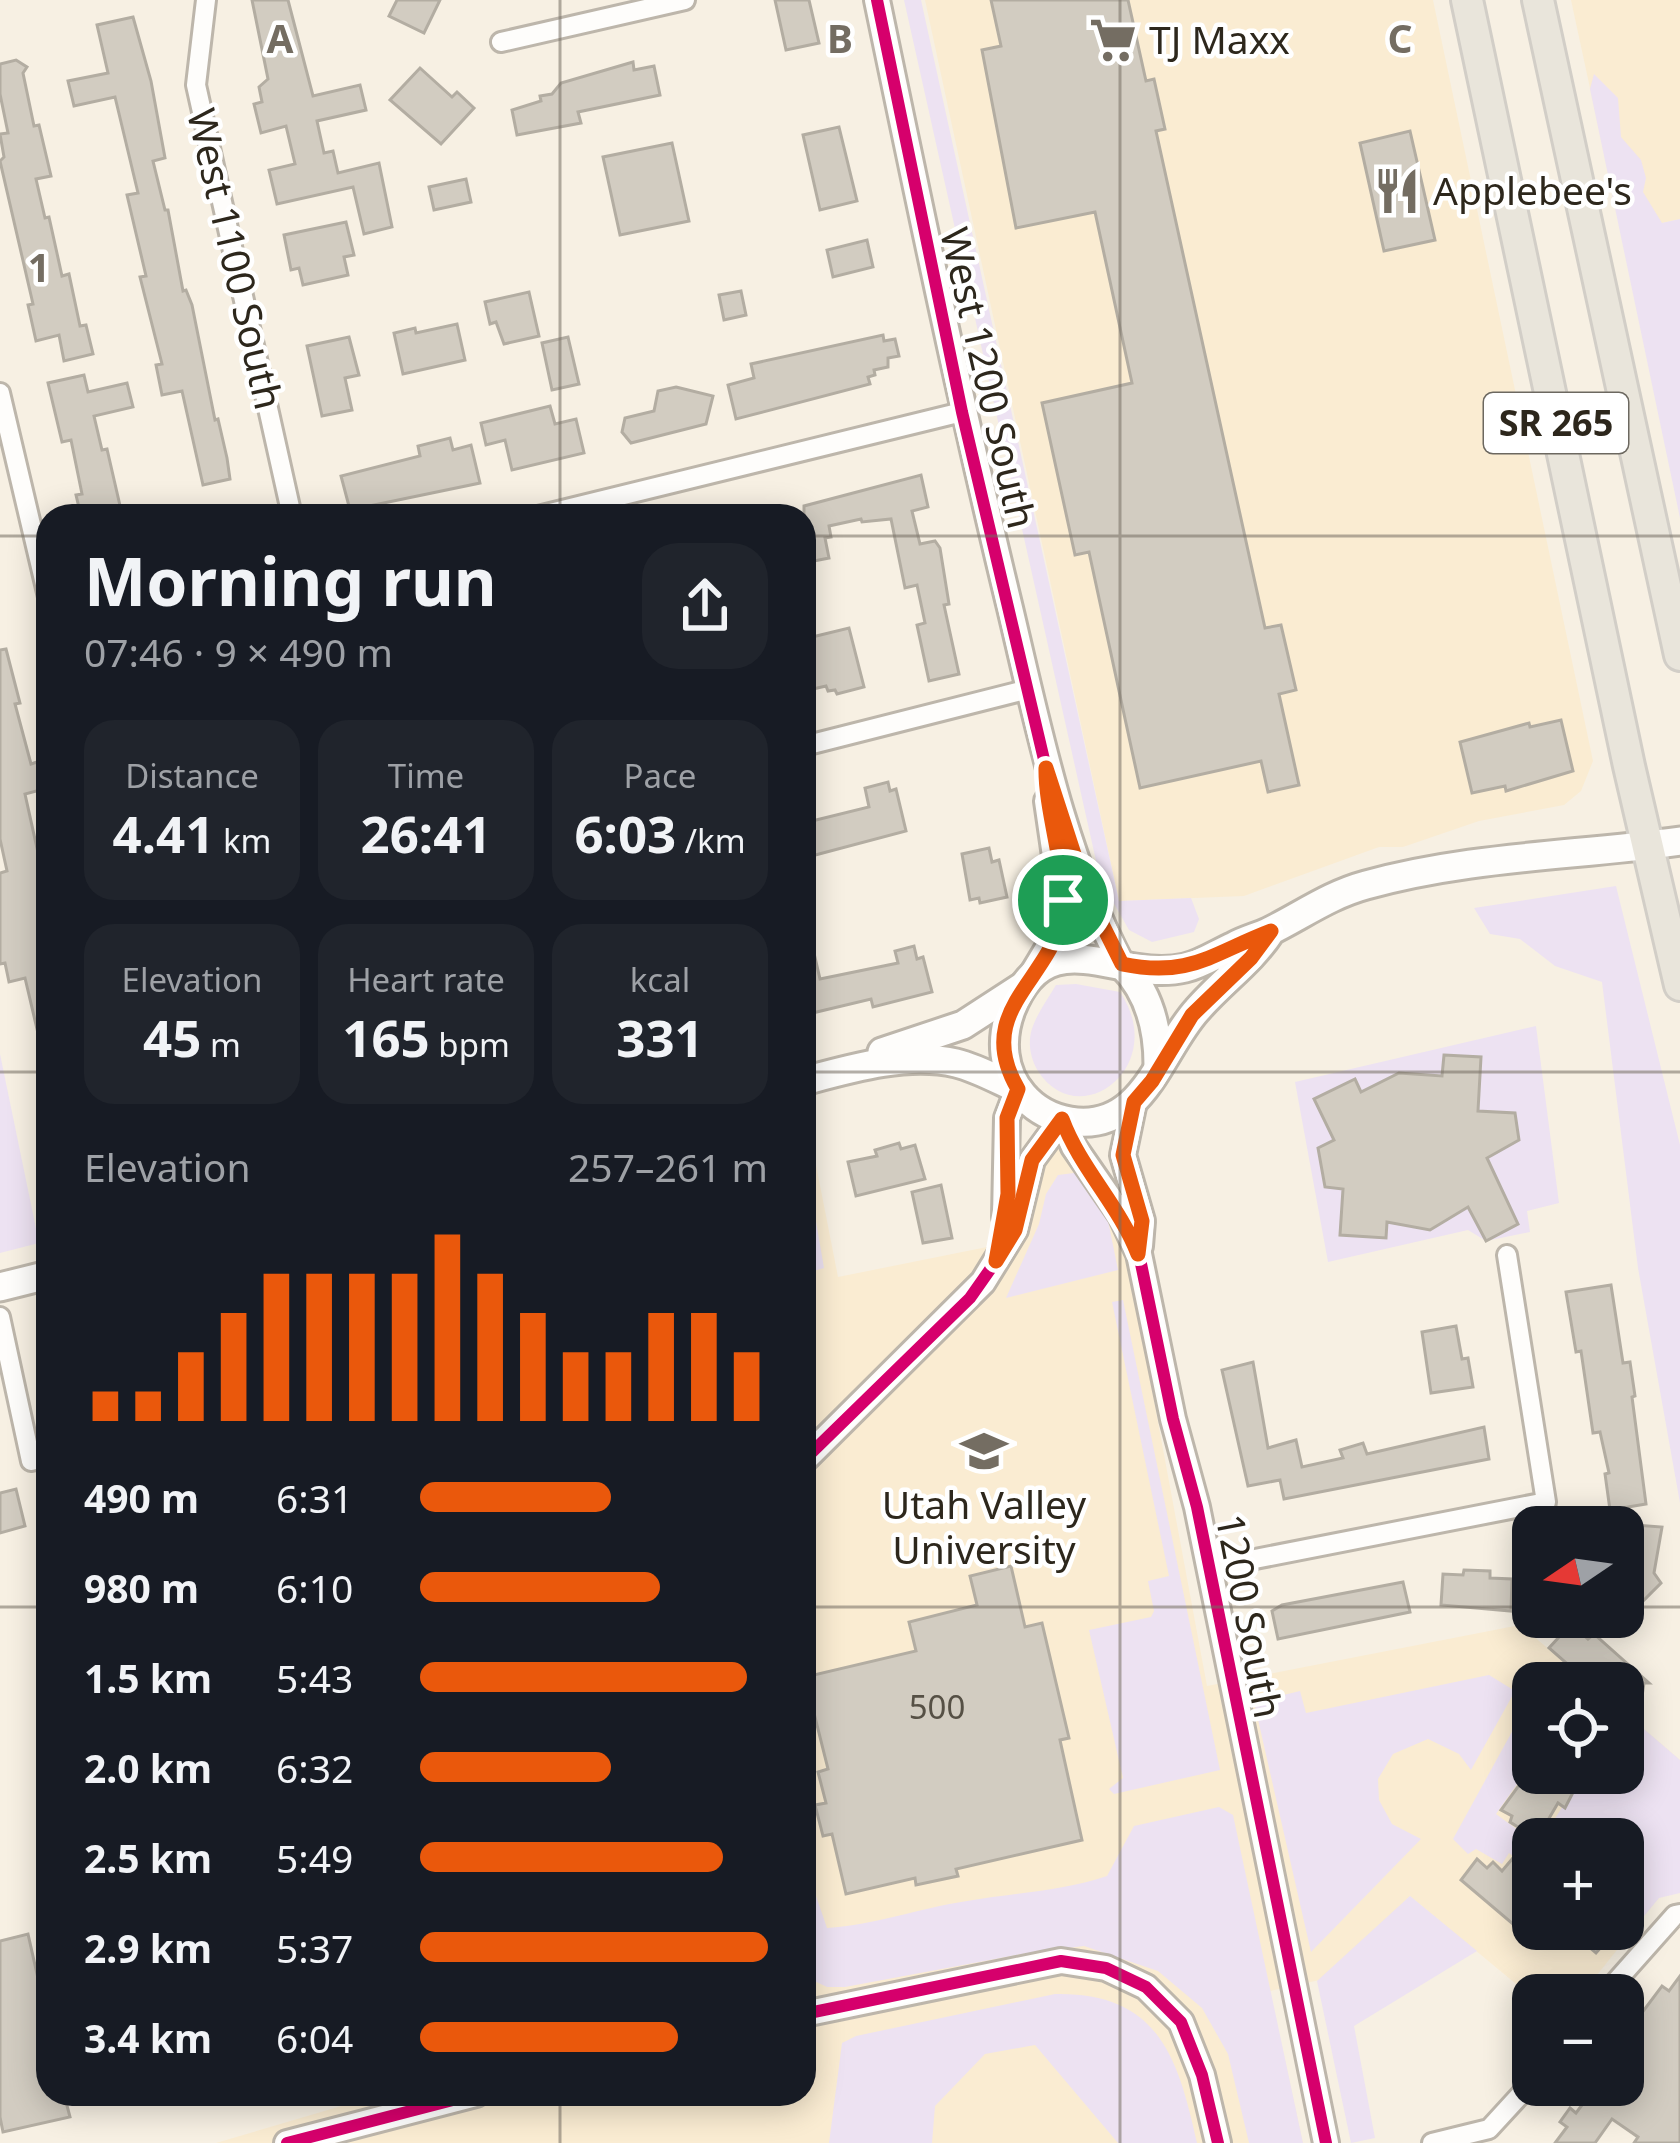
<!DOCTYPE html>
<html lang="en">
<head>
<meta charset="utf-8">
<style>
  :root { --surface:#171b24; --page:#20242c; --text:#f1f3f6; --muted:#9ea1a6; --accent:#ea580c }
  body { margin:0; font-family:"Noto Sans",sans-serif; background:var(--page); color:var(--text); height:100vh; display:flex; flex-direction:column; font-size:45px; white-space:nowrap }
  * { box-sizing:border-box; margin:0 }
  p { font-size:39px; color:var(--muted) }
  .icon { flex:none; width:66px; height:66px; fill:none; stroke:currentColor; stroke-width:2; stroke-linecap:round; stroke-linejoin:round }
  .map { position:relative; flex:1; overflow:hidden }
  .side { position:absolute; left:36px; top:504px; width:780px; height:1602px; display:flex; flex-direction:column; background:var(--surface); border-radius:36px; box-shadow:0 6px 30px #0003 }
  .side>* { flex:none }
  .needle { width:78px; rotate:257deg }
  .tools { position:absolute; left:1512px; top:1506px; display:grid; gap:24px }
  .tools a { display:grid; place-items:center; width:132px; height:132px; border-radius:24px; background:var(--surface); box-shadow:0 6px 30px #0003; font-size:60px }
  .pin { position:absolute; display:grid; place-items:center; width:102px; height:102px; color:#fff; margin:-51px; border:6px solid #fff; border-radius:50%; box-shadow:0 3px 12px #0007 }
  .round { display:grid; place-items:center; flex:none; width:126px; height:126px; border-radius:36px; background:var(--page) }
  .summary { display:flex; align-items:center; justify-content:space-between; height:204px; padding:0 48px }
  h1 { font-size:66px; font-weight:700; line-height:90px }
  .stats { display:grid; grid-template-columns:repeat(3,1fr); gap:18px; height:204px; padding:12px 48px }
  .stats div { display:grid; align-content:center; border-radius:30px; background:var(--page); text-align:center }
  .stats b { font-size:51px; font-weight:700 }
  .stats small { font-size:33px; font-weight:400 }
  .stats p { font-size:33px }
  .chart { height:336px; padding:24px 48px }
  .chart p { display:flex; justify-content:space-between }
  .chart svg { width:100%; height:216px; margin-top:12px; stroke:var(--accent); stroke-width:6 }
  ul { padding:0 48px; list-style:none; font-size:39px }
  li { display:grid; grid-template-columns:192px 144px 1fr; align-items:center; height:90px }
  li i { height:30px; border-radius:15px; background:var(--accent) }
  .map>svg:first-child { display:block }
  .built { fill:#faecd2; fill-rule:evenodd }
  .green { fill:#ede2f2 }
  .building { fill:#d2ccc1; stroke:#b3ada2; stroke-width:3 }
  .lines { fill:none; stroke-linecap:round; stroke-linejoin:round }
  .minor-casing { stroke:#bdb6ab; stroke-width:24 }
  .tertiary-casing { stroke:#bdb6ab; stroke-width:30 }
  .secondary-casing { stroke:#bdb6ab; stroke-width:33 }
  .primary-casing { stroke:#d2cec7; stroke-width:36 }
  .minor { stroke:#fefdfb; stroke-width:18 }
  .tertiary { stroke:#fefdfb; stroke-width:24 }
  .secondary { stroke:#fefdfb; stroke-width:27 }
  .primary { stroke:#e9e5db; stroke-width:30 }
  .cycleway-casing { stroke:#fff; stroke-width:20 }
  .cycleway { stroke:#d6006c; stroke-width:12 }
  .route-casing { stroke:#fff; stroke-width:24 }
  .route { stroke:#ea580c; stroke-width:15 }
  .grid { fill:none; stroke:#746d62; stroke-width:3; stroke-opacity:0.55 }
  .labels { text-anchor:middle; stroke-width:9; stroke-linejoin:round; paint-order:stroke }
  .number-label { font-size:33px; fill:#565045 }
  .shield { fill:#fff; stroke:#6c6860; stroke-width:3 }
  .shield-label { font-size:36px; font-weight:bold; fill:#2d271c }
  .poi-label { font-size:39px; fill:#2d271c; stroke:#fff; text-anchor:start }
  .street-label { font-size:39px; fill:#2d271c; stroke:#fff }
  .grid-label { font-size:39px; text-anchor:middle; font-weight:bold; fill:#746d62; stroke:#fff; stroke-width:9; stroke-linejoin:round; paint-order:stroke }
</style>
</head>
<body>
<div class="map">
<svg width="1680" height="2143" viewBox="0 0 1680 2143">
  <rect width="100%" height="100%" fill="#f7f0e3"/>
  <g class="built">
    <polygon points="925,0 1433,0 1593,761 1581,791 1564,805 1479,821 1403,847 1379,847 1244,896 1119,901"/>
    <polygon points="1571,0 1680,0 1680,219 1621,232"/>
    <path d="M804 1104 838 1277 1022 1240 1033 1183 1053 1148 1064 1151 1118 1228 1129 1266 1207 1686 1520 1625 1589 1683H1533V1773H1623V1711L1680 1760V1871L1581 1995 1533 1998 1410 1896 1324 1979 1270 1991 1303 2143H216L382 2094H804ZM1533 1839H1623V1929H1533Z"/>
  </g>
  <g class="green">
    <polygon points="904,0 921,0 1119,901 1191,898 1199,919 1194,932 1152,942 1129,930 1112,900 1105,901"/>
    <polygon points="1594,74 1618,98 1621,137 1641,160 1646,178 1643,192 1662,223 1680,219 1680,518 1590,89"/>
    <polygon points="1616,886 1680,1145 1680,1503 1638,1268 1602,982 1555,966 1520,939 1490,934 1474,908"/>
    <path d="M1076 984 1120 992C1170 1066 1079 1135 1038 1071 1030 1058 1027 1041 1033 1026 1038 1012 1048 999 1056 985Z"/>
    <polygon points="1536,1026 1559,1203 1527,1211 1530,1232 1486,1241 1468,1230 1328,1262 1295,1082"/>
    <polygon points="0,1054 39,1243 0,1253"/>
    <polygon points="1082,1172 1102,1191 1118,1270 1006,1298 1039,1224 1046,1194 1058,1175"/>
    <polygon points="804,1181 809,1181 824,1268 810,1272 804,1265"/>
    <polygon points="1123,1300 1220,1770 1114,1794 1109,1789 1123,1778 1089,1630 1151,1617 1154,1611 1148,1581 1169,1576 1112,1302"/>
    <polygon points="1489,1675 1515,1691 1471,1770 1459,1754 1428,1739 1393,1754 1378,1779 1379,1800 1392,1824 1421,1839 1311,1952 1254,1702 1300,1691 1306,1713"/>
    <polygon points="1623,1711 1680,1760 1680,1893 1659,1898 1630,1933 1623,1926 1623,1839 1542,1839 1584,1773 1623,1773"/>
    <polygon points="1519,1719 1533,1730 1520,1763 1529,1767 1496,1814 1533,1841 1533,1873 1509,1853 1502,1864 1476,1849 1468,1854 1453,1839"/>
    <path d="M1219 1807 1233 1815 1303 2143H1249L1228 2054 1202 2008 1158 1971 1084 1946 1022 1954 845 1987H827L810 1979 804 1944V1861L827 1928C875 1925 920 1908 967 1901 1014 1893 1062 1891 1107 1876L1134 1826Z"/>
    <polygon points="1410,1896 1477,1951 1354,2026 1375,2138 1351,2143 1317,1981"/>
    <path d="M1055 1994C1159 1992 1178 2058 1197 2143H1118L1035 2045 985 2054 935 2106 932 2143H829L842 2043 856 2036Z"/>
  </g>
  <g class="building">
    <polygon points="252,0 288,0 313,96 360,85 366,110 317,121 324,153 333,151 338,173 379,163 392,227 364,234 353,187 277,204 269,170 295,164 286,126 261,133 254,104 262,102 259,87 268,79"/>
    <polygon points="397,0 440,0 424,33 389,16"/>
    <polygon points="775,0 809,0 819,43 786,50"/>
    <polygon points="991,0 1128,0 1146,81 1154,79 1165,129 1156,131 1265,628 1281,625 1296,690 1279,694 1299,785 1268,792 1261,761 1140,788 1089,552 1075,555 1042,403 1132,383 1095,212 1016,228 982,50 1001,46"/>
    <polygon points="133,17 151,81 165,158 153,161 165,210 168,210 183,291 186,290 192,305 215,420 218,419 227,458 230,479 203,485 182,391 162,395 156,365 162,364 140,277 146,276 127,195 138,193 115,97 74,106 68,81 108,73 97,25"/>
    <polygon points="16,60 27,67 23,73 34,126 39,125 51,176 36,179 45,218 49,217 62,276 69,274 80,326 86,325 93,354 64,361 59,335 36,341 28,305 33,304 0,161 4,157 0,134 8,133 0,94 0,64"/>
    <polygon points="633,62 634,70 654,66 660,95 578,112 581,123 517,135 512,110 541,101 540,96 552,94 561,83"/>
    <polygon points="420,68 452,97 457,92 474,108 441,144 390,100"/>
    <polygon points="839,127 857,201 820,210 803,135"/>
    <polygon points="1410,131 1435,240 1384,251 1360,143"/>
    <polygon points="672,143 689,221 620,235 603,157"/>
    <polygon points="466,179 471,202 434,210 429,187"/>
    <polygon points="346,222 354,255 344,257 348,275 303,285 299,268 291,270 284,235"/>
    <polygon points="867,240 873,267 833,277 827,250"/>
    <polygon points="741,291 746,315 724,320 719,295"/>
    <polygon points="529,292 539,336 504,344 496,322 490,324 485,302"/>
    <polygon points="457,324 465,360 403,374 394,333 415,328 416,333"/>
    <polygon points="883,335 884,341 895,339 899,356 888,358 888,367 874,370 875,375 868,377 870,384 736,419 728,385 754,378 751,364"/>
    <polygon points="349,337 359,375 345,378 352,410 322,416 307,346"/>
    <polygon points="568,337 579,384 552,390 542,343"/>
    <polygon points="84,375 88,392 127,383 133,407 94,416 102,450 107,449 121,510 93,516 81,516 76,495 82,494 71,440 62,442 48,383"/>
    <polygon points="676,387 713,396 706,424 631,443 622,432 625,418 654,411 658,391"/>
    <polygon points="550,406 555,424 576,419 584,453 512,470 505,440 486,445 481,423"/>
    <polygon points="450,438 453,450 471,445 480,483 350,510 341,476 420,456 418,446"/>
    <polygon points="921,475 928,507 912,511 920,544 935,541 940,548 949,604 944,605 959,674 929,681 917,625 925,623 917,585 905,588 891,519 862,522 861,519 829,526 831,537 825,538 829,558 804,563 804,506"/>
    <polygon points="849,628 864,687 837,694 835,690 828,691 826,686 804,691 804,639"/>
    <polygon points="6,649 20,703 15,704 31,764 37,762 44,789 25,794 48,898 48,1045 41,1046 25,978 9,982 5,963 0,964 0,873 7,871 0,839 0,650"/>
    <polygon points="1561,720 1573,771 1506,791 1505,786 1472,793 1460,742 1529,723 1530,727"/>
    <polygon points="888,782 890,791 896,789 906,831 804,858 804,823 869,807 865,788"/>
    <polygon points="989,848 992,862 999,860 1007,897 980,903 979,898 970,900 962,854"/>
    <polygon points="811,940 820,979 898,963 895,951 914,946 917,959 923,957 932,992 873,1007 871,999 804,1015 804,941"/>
    <polygon points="1444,1055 1481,1057 1478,1111 1515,1113 1519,1140 1487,1158 1518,1224 1486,1241 1468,1207 1430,1230 1387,1222 1386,1238 1340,1235 1343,1189 1325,1187 1318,1148 1334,1140 1314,1099 1355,1079 1361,1092 1399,1073 1442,1076"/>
    <polygon points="899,1143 901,1149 915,1145 925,1179 856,1196 848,1162 877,1156 875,1150"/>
    <polygon points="941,1185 952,1238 923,1243 912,1192"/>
    <polygon points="1611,1285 1623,1363 1630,1362 1635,1396 1632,1397 1646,1504 1610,1510 1605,1474 1609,1473 1600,1432 1593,1433 1581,1351 1576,1352 1566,1292"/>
    <polygon points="1456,1326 1462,1359 1468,1358 1473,1387 1431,1393 1422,1332"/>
    <polygon points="1253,1362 1268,1448 1296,1440 1302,1467 1343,1458 1340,1450 1363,1443 1367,1454 1484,1427 1489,1459 1284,1499 1280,1480 1248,1486 1222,1370"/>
    <polygon points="16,1489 25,1526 0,1533 0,1493"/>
    <polygon points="1635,1525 1662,1527 1654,1573 1661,1583 1640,1604 1632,1595 1623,1604 1623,1557 1631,1549"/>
    <polygon points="1011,1566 1025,1627 1042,1623 1069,1738 1060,1740 1082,1840 956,1869 958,1876 916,1885 915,1878 846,1894 832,1834 823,1836 815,1805 826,1803 818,1772 828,1769 805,1677 916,1651 909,1622 977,1605 970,1576"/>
    <polygon points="1464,1570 1490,1571 1490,1578 1512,1579 1511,1611 1441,1605 1443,1574 1463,1575"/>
    <polygon points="1403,1582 1410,1612 1278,1639 1272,1611 1282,1605"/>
    <polygon points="1571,1624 1588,1639 1594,1634 1649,1683 1644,1683 1641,1703 1623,1707 1623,1683 1589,1683 1549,1648"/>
    <polygon points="1528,1773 1583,1773 1565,1808 1558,1803 1537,1839 1510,1822 1512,1816 1501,1810"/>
    <polygon points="1513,1858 1533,1876 1533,1941 1461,1880 1477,1859 1487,1868 1493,1862 1502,1871"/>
    <polygon points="1568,1929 1617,1929 1596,1953"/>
    <polygon points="28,1934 48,2023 48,2094 64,2094 70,2117 3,2132 0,2117 0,1941"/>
    <polygon points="1680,1976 1680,2143 1634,2143 1638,2137 1612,2119 1595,2143 1555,2143 1567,2127 1560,2122 1570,2108 1576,2113 1597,2085 1623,2085 1623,2038 1662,1986 1669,1991"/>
  </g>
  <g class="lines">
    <defs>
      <g id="minor">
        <polyline points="206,0 196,85 292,516"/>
        <polyline points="501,42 685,0"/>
        <polyline points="0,393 48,597"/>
        <polyline points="538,516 962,412"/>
        <polyline points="804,746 1029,689"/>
        <polyline points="0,1317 31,1461 48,1457"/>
        <polyline points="1209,1568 1546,1502 1507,1255"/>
        <polyline points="1604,1995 1675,1915 1680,1914"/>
        <polyline points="1432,2143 1489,2129 1533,2081"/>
      </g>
      <g id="tertiary">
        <path d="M877 0C919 203 961 406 1010 608 1039 730 1063 853 1122 965"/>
        <polyline points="1031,976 1057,933 1063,911 1047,801"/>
        <polyline points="1134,1102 1123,1155 1142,1221 1140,1246"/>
        <polyline points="1062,1119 1074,1147 1121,1215 1139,1254 1173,1419 1197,1507 1326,2143"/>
        <polyline points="1005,1217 1007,1118 1018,1089"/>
        <polyline points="804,1460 983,1282 1015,1230 1032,1160 1062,1119"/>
        <polyline points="804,2014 1061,1961 1106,1968 1146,1987 1181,2022 1202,2075 1218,2143"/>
        <polyline points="287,2143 476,2094"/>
      </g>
      <g id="secondary">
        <path d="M1271 931C1251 962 1221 982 1197 1010 1159 1052 1143 1133 1070 1121 1052 1118 1035 1109 1023 1095 1002 1071 1000 1039 1011 1010 1048 916 1118 984 1185 968 1202 964 1218 953 1234 946 1245 940 1257 937 1268 932 1301 916 1329 895 1366 885 1471 856 1574 856 1680 841"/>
        <path d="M1122 965C1149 992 1158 1027 1158 1065"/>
        <polyline points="882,1052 963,1025 1020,988"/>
        <path d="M804 1081C852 1068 907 1052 956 1063 977 1068 998 1080 1018 1089"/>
        <polyline points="0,1287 48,1275"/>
      </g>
      <g id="primary">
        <polyline points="1467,0 1629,766 1680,985"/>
        <polyline points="1538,0 1680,655"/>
      </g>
    </defs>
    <use href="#minor" class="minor-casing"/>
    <use href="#tertiary" class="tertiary-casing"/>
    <use href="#secondary" class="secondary-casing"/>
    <use href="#primary" class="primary-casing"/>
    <use href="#minor" class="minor"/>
    <use href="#tertiary" class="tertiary"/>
    <use href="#secondary" class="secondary"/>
    <use href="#primary" class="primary"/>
    <defs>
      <g id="cycleway">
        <polyline points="877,0 962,412 1046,768"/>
        <polyline points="1062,1119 1074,1147 1121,1215 1139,1254 1173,1419 1197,1507 1326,2143"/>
        <polyline points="804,1460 970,1298 996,1261"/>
        <polyline points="804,2014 1061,1961 1106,1968 1146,1987 1181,2022 1202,2075 1218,2143"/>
        <polyline points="287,2143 476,2094"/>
      </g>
    </defs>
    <use href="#cycleway" class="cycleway-casing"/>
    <use href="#cycleway" class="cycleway"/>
  </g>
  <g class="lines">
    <defs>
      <path id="route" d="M1046 768 1087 894 1122 964C1190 978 1211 954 1271 931L1251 958 1192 1015 1152 1081 1134 1102 1123 1155 1142 1221 1138 1254C1119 1205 1080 1168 1062 1119L1032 1160 1015 1230 996 1261 1008 1194 1007 1118 1018 1089C973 1012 1047 983 1062 918 1070 881 1045 813 1046 768Z"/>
    </defs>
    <use href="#route" class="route-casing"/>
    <use href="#route" class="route"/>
  </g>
  <path class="grid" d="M560 0V516M1120 0V2143M0 536H48M804 536H1680M0 1072H48M804 1072H1680M0 1607H48M804 1607H1533M1623 1607H1680M560 2094V2143"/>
  <defs>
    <symbol id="supermarket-bare" viewBox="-9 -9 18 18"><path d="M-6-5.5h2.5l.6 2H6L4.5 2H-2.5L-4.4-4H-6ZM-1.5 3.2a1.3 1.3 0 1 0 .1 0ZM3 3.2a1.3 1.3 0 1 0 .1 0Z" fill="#746d62" stroke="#fff" stroke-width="2.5" paint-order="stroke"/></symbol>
    <symbol id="restaurant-bare" viewBox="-9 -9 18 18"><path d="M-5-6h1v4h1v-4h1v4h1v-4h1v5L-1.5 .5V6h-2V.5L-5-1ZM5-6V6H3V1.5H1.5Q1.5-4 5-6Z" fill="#746d62" stroke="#fff" stroke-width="2.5" paint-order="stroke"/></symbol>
    <symbol id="university-bare" viewBox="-9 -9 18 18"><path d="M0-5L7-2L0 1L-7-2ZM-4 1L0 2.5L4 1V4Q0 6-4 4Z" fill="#746d62" stroke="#fff" stroke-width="2.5" paint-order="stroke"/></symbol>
  </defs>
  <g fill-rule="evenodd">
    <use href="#supermarket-bare" x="1080" y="7" width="66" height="66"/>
    <use href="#restaurant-bare" x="1364" y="158" width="66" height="66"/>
    <use href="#university-bare" x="951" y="1418" width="66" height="66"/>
  </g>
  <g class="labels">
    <g class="number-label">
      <text x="937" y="1719">500</text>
    </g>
    <rect class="shield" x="1484" y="393" width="144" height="60" rx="9"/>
    <g class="shield-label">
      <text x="1556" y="436">SR 265</text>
    </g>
    <g class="poi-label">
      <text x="1149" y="54">TJ Maxx</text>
      <text x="1433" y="205">Applebee's</text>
      <text x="984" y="1519" text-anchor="middle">Utah Valley<tspan x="984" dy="45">University</tspan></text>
    </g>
    <g class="street-label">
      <text transform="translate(235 259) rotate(77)" y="14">West 1100 South</text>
      <text transform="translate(988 378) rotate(77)" y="14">West 1200 South</text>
      <text transform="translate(1249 1616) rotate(79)" y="14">1200 South</text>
    </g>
  </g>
  <g class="grid-label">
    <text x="280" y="53">A</text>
    <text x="840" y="53">B</text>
    <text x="1400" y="53">C</text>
    <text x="39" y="282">1</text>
  </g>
</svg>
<div class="tools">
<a><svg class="needle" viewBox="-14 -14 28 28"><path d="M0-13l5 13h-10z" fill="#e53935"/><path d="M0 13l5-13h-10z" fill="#9ea1a6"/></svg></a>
<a><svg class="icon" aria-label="locate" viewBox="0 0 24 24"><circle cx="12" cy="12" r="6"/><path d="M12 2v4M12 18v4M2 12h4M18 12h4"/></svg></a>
<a>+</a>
<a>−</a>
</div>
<div class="pin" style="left:1063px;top:900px;background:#1e9e55"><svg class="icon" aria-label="arrive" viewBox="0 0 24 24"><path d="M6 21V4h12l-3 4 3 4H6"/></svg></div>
<section class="side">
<div class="summary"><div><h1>Morning run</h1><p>07:46 · 9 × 490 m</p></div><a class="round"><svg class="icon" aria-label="share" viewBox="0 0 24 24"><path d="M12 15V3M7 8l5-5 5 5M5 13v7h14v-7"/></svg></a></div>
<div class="stats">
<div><p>Distance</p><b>4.41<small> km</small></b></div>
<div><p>Time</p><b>26:41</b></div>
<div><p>Pace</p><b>6:03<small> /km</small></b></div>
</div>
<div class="stats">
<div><p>Elevation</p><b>45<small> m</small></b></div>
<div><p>Heart rate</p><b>165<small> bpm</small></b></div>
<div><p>kcal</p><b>331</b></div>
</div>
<div class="chart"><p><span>Elevation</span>257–261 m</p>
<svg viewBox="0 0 160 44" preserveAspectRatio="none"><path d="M5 44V38M15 44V38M25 44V30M35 44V22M45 44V14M55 44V14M65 44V14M75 44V14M85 44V6M95 44V14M105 44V22M115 44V30M125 44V30M135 44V22M145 44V22M155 44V30"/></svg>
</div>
<ul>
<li><b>490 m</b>6:31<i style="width:55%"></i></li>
<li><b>980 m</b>6:10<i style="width:69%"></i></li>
<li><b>1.5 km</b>5:43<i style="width:94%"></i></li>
<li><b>2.0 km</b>6:32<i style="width:55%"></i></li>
<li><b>2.5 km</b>5:49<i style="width:87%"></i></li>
<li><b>2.9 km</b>5:37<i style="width:100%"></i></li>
<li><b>3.4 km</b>6:04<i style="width:74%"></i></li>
</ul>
</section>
</div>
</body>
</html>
